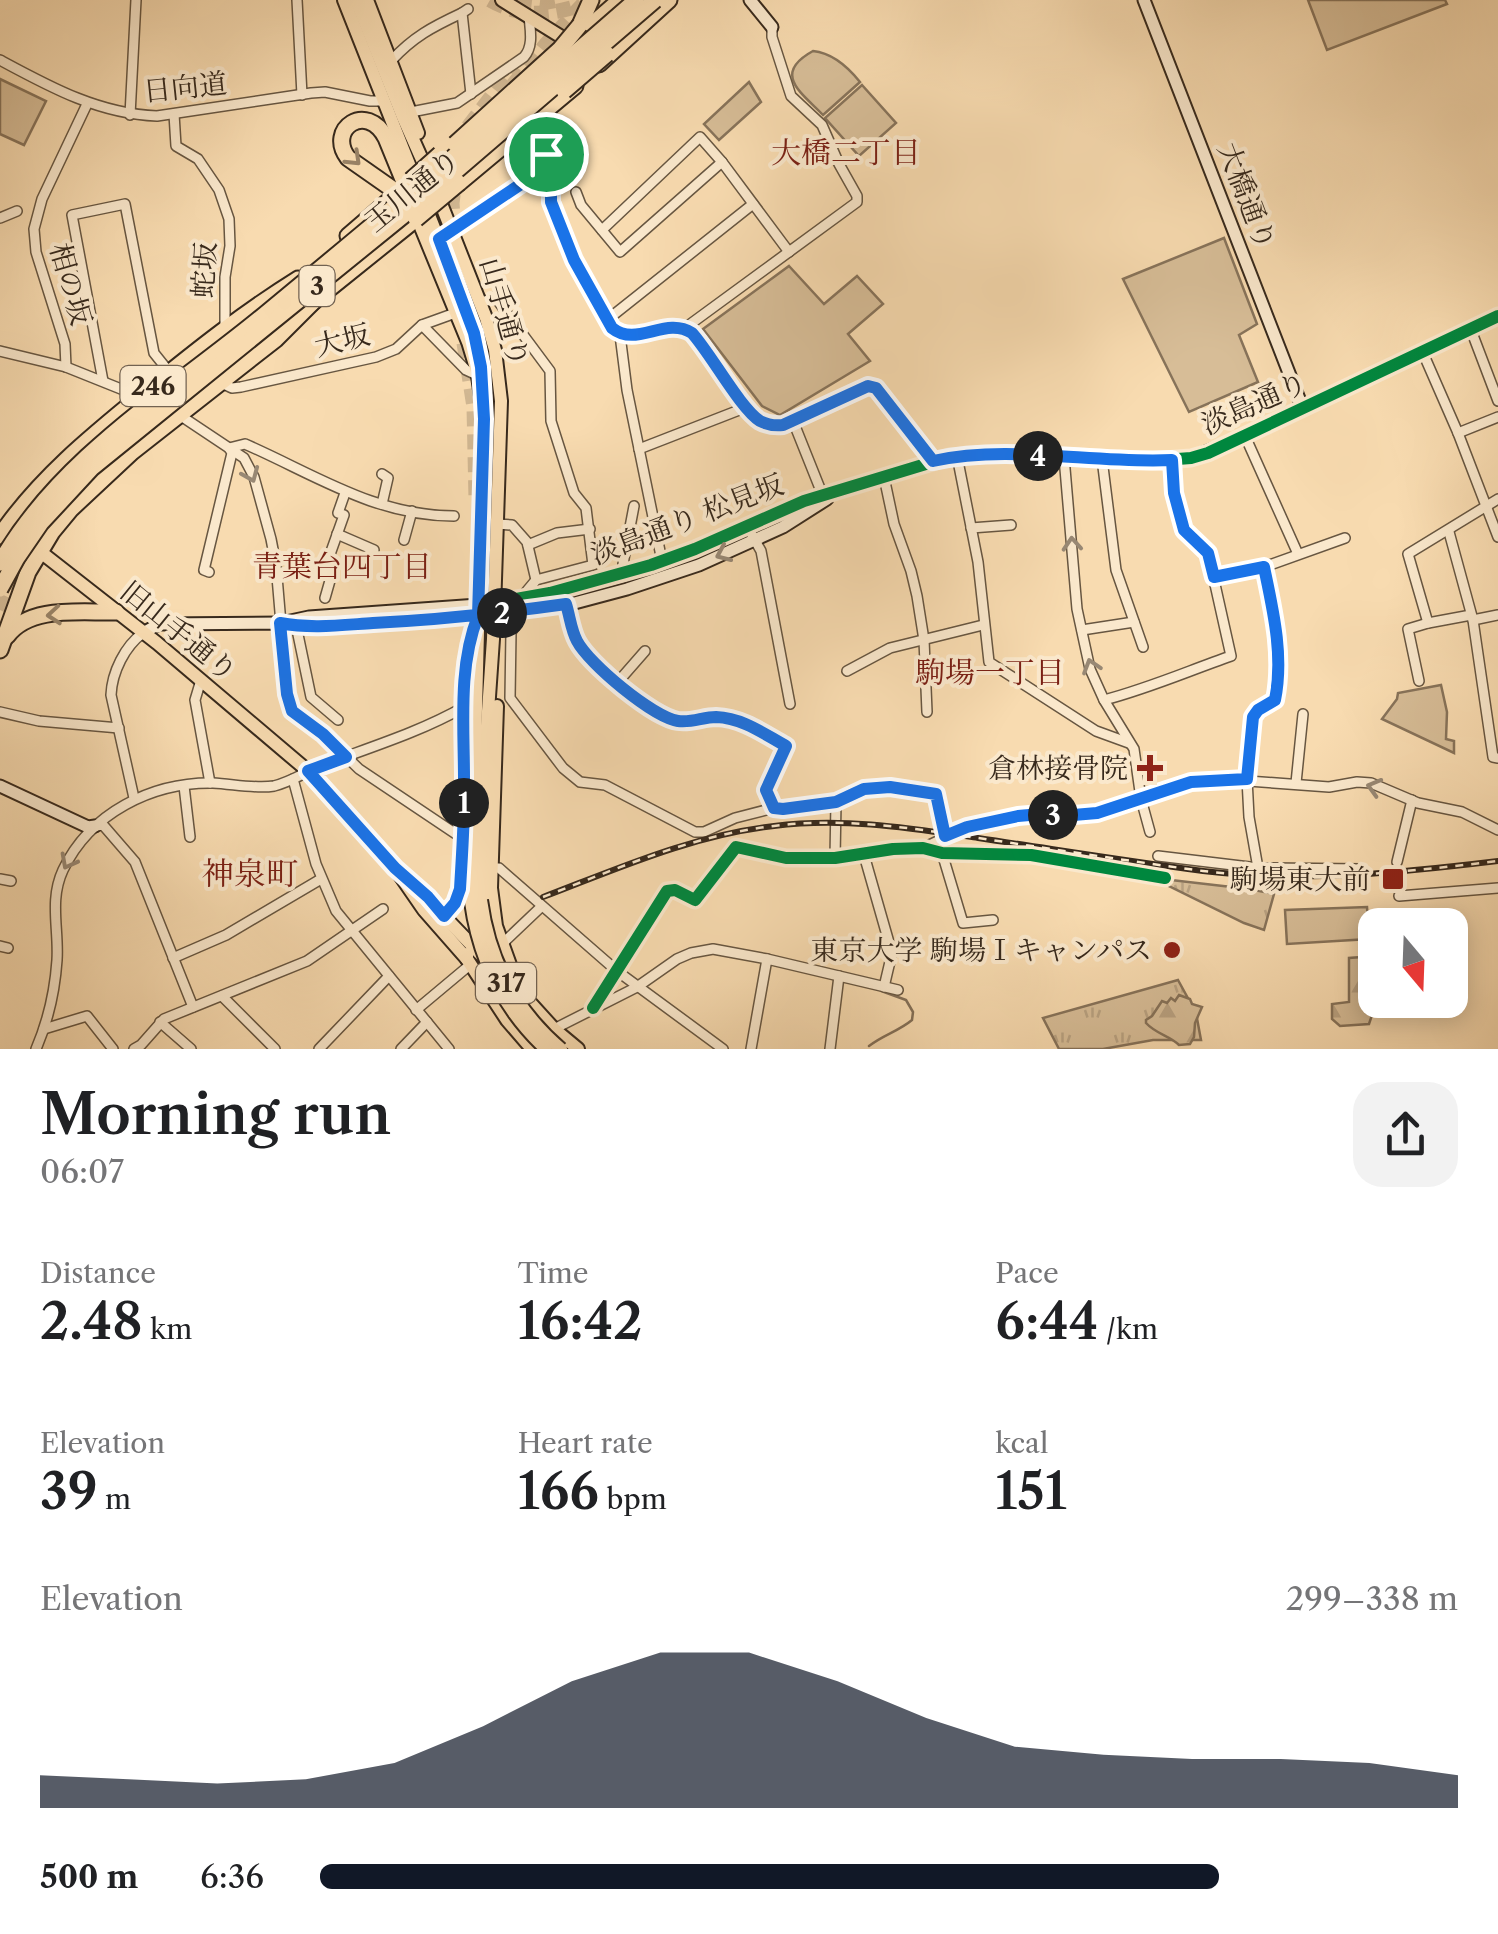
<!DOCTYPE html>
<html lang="en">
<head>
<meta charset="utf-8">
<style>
  :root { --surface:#fff; --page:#f2f2f2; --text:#202124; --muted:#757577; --accent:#111827 }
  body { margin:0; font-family:"Libre Caslon Text","Noto Serif JP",serif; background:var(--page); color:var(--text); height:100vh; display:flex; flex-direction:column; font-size:38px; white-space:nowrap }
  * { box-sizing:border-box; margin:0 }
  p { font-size:32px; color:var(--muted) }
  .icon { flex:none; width:55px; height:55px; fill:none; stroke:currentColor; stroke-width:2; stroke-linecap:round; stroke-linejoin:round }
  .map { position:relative; height:1049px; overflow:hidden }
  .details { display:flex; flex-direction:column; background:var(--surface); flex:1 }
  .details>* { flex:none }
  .needle { width:65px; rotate:161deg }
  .tools { position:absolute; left:1358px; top:908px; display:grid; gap:20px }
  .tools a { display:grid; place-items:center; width:110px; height:110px; border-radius:20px; background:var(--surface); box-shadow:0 5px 25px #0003; font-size:50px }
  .pin { position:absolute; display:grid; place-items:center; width:85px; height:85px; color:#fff; margin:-42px; border:5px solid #fff; border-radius:50%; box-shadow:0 2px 10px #0007 }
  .km { position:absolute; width:50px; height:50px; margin:-25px; border-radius:50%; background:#222; color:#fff; font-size:28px; line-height:50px; text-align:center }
  .round { display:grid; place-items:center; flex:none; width:105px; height:105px; border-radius:30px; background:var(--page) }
  .headline { display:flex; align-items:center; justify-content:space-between; height:170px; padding:0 40px }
  h1 { font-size:55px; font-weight:600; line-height:75px }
  .stats { display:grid; grid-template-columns:repeat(3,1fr); gap:15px; height:170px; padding:10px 40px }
  .stats div { display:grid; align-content:center }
  .stats b { font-size:50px; font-weight:600 }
  .stats small { font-size:28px; font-weight:400 }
  .stats p { font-size:28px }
  .chart { height:280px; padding:20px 40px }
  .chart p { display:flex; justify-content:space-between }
  .chart svg { width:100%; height:180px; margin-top:10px; fill:var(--accent); opacity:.7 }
  ul { padding:0 40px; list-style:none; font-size:32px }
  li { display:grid; grid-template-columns:160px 120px 1fr; align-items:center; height:75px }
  li i { height:25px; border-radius:12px; background:var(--accent) }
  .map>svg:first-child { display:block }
  .grass { fill:url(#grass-tufts); stroke:#87735a; stroke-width:2.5 }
  .forest { fill:url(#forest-firs); stroke:#87735a; stroke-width:2.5 }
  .pitch { fill:#d7bd97; stroke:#87735a; stroke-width:2.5 }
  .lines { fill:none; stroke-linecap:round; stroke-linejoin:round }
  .stream { stroke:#836f57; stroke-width:2.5 }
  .highway-tunnel { stroke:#d1b792; stroke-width:15; stroke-dasharray:15 8; stroke-linecap:butt }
  .street-casing { stroke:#675641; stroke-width:12 }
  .secondary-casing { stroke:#37291c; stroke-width:15 }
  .primary-casing { stroke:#37291c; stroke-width:16 }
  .highway-casing { stroke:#37291c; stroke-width:19 }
  .street { stroke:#fae8cc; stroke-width:9 }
  .secondary { stroke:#fae8cc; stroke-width:11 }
  .primary { stroke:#f8dbb0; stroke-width:12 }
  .highway { stroke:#f8dbb0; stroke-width:15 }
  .rail-casing { stroke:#37291c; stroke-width:6 }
  .rail { stroke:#fae8cc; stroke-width:2.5; stroke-dasharray:8; stroke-linecap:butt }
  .primary-bridge-casing { stroke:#37291c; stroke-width:16; stroke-linecap:butt }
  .highway-bridge-casing { stroke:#37291c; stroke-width:19; stroke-linecap:butt }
  .primary-bridge { stroke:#f8dbb0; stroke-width:12 }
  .highway-bridge { stroke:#f8dbb0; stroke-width:15 }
  .cycleway-casing { stroke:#fae8cc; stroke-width:19 }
  .cycleway { stroke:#00873e; stroke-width:12 }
  .oneway { stroke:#988266 }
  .oneway2 { stroke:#988874 }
  .route-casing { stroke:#fff; stroke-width:20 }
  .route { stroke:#1a73e8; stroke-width:12 }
  .poi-dot { fill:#8f2418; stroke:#fae8cc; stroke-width:4 }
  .labels { text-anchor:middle; stroke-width:8; stroke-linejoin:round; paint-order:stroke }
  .shield { fill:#fae8cc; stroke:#726251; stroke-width:2.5 }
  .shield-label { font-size:25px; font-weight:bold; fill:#37291c }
  .street-label { font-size:28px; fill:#37291c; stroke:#fae8cc }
  .poi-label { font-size:28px; fill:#37291c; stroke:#fae8cc; text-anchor:end }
  .neighbourhood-label { font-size:30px; fill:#7a1f14; stroke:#fae8cc }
  .quarter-label { font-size:32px; fill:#7a1f14; stroke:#fae8cc }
</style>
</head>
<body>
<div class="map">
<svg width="1498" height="1049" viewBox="0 0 1498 1049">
  <defs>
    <pattern id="grass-tufts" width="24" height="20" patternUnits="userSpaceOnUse" patternTransform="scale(2.5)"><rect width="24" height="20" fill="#d7bd97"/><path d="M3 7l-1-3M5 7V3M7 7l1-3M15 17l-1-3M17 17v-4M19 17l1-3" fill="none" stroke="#b9a282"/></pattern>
    <pattern id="forest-firs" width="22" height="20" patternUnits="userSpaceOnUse" patternTransform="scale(2.5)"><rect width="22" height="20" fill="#d7bd97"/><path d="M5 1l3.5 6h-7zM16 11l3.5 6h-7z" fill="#b9a282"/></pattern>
  </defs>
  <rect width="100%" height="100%" fill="#f8dbb0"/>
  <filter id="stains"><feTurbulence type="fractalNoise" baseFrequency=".002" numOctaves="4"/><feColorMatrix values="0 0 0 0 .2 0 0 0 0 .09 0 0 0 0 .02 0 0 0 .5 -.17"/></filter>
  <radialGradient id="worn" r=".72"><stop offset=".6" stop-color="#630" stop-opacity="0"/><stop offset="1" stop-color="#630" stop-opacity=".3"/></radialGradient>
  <g class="grass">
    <polygon points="1171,880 1249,889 1274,894 1264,930 1244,923 1169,886"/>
    <polygon points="1178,980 1196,1013 1201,1040 1153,1040 1103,1049 1059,1049 1043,1018"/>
  </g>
  <g class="forest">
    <polygon points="1375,956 1375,1000 1380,1000 1380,1010 1372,1015 1369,1024 1340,1026 1332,1019 1332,1004 1349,1002 1349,958"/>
    <path d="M1179 995 1190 999 1192 1004 1202 1007 1195 1023 1194 1037 1190 1044 1179 1045C1170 1036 1156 1034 1146 1023V1020L1152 1016 1162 1001 1167 1003 1171 998 1175 1001Z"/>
  </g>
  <g class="pitch">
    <polygon points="1308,0 1445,0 1447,4 1327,50"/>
    <path d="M813 51C833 53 848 67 860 82L823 115C802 93 771 74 813 51Z"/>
    <polygon points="0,79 46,101 24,145 0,134"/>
    <polygon points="749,82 761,102 719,140 704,124"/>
    <polygon points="862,85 896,123 859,156 825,118"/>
    <polygon points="1224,238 1257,324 1239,335 1258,382 1189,412 1123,279"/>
    <polygon points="789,266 824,304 857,276 883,304 848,334 870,361 780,415 762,406 703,329"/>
    <polygon points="1441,685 1447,712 1446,739 1454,741 1454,753 1382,719 1397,699 1398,693"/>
    <polygon points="1367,907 1369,939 1287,944 1285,910"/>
  </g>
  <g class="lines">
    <path class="stream" d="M869 1046C883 1035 899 1031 912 1020L913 1012 906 1000 884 992"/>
    <g class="highway-tunnel">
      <path d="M490 0C520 17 546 16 578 6"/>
      <polyline points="517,0 543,3 558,0"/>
      <polyline points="513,85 547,43 587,0"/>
      <polyline points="468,127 515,66"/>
      <polyline points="428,194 455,266"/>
      <polyline points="454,232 452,203 455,181"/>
      <polyline points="471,293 487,355 494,432"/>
      <polyline points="464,343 474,407 476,499"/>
      <polyline points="484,591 490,469 488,424"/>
      <polyline points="0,610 13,582 41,537"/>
    </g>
    <defs>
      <g id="street">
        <polyline points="297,0 302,95"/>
        <polyline points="468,9 462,13 471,94"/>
        <path d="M0 60C50 87 99 114 157 116L311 93 325 92 370 101H384"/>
        <path d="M391 61C413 37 432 27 462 13"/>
        <path d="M411 112 457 103 524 57C534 46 530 29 529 16"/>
        <polyline points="174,114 176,146 198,159 219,190 229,219 230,246 225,277 225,329"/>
        <polyline points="130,115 136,0"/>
        <path d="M525 147H540C554 163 547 180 551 200 556 230 598 316 620 335H640L672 326 685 328 701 342 754 416 770 425 777 426 793 421 864 387 873 386 933 461"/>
        <polyline points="576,192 581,205 620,252 722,162"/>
        <polyline points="0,218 17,211"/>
        <polyline points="602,230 700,137 722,162 789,252"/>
        <polyline points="481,303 495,297 550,371 551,421 574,493 586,508 593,565 536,580 521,598"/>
        <polyline points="607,320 753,204"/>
        <polyline points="422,325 466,370 479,376"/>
        <polyline points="685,328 857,202 857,196 839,164 822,125 791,96 772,37 772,27"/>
        <polyline points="1471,330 1498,401"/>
        <polyline points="620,335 627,390 662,561"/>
        <polyline points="0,351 66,367 131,393 138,399"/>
        <polyline points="1423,353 1458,433 1498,537"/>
        <polyline points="66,367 65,344 36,252 34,229 42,199 87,104"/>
        <polyline points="103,381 72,215 125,204 154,353 170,373"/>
        <polyline points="219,382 232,388 241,387 376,357 396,349 422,325 458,312"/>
        <polyline points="178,414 244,458 254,477 271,539 276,565 287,694 292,711 323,734 359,769 456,834 463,835"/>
        <polyline points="793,421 823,496"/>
        <polyline points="1458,433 1498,417"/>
        <polyline points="1245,436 1298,554"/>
        <polyline points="639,449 747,407"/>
        <polyline points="957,456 978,562 989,662 1096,731 1129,743"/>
        <polyline points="1064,457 1077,609 1090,669 1104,700 1134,749 1141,799 1150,832"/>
        <polyline points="1102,459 1116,570 1143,647"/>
        <polyline points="382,474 388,478 382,504"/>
        <polyline points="884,477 894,524 911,571 917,596 924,640 927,712"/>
        <polyline points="497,524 512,525 527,542 536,580"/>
        <polyline points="747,526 761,551 790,704"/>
        <polyline points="971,528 1011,525"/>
        <polyline points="1449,532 1473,620 1493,757 1498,758"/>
        <polyline points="337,534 374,550"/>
        <polyline points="404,540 412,511"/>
        <polyline points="528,545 557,533 590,529"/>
        <path d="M209 572 204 570 232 453 229 448 245 444C314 474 375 516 454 516"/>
        <polyline points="625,572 623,564 634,506"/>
        <polyline points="1214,577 1264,567 1345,538"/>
        <polyline points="325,598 335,563 328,560 344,515 338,513 345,493"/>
        <path d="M567 605C570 617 571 630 577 642 589 664 647 711 671 720 687 725 701 717 716 717 743 718 764 734 787 746L766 791 774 808"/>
        <polyline points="518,611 518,622 511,632 510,698 563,768 580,782 605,785 695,832 704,832 735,818 774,808 783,809 836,802 864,789 891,787 936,794 945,836"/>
        <polyline points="1471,615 1428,623 1408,554 1498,499"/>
        <polyline points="1473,620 1498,615"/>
        <polyline points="296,625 311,697 338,720"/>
        <polyline points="1082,630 1134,622"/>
        <polyline points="847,671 890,648 983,625"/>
        <polyline points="201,680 195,700 210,783"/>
        <polyline points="1419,681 1408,629 1428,623"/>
        <polyline points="617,683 645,651"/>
        <path d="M1104 700C1147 689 1188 671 1231 656L1208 553 1184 531 1174 493 1172 460"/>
        <polyline points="0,712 39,721 119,728"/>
        <polyline points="293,779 316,864 336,911 449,1049"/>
        <polyline points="1296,783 1303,714"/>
        <polyline points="184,786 190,837"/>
        <path d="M134 798 111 695C112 672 125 646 143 633"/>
        <polyline points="96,826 103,825 135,862 193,1007"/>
        <polyline points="923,848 967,827 991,821 1041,814 1062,816 1097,813 1191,782 1221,779 1329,787 1357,782 1371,783 1418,803 1462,812 1498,830"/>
        <polyline points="942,853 963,923 993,920"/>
        <polyline points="864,855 892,953 884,987"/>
        <polyline points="1158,856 1258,868 1361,869"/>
        <polyline points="835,858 836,802"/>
        <polyline points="1397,862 1412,800"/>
        <polyline points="490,868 499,868 617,971 723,1049"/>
        <path d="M1258 868 1249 817 1247 779 1253 717 1258 710 1275 700C1284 656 1273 610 1264 567"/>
        <polyline points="0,879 11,881"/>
        <polyline points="1399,896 1498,888"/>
        <polyline points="501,945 542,906"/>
        <polyline points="0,946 8,948"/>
        <polyline points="173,958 226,935 321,879"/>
        <polyline points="222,996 275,1049"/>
        <polyline points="593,1008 667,891 675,890 695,900 736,847 786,858 835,858 893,849 923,848 942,853 1031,855 1165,878"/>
        <polyline points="416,1010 471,964"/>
        <polyline points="160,1022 191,1049"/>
        <polyline points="44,1029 87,1016 113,1049"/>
        <polyline points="554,1029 637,987 677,959 691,953 713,949 767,959"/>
        <path d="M36 1049C48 1021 55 990 57 960 59 929 49 900 63 870 90 813 152 782 213 783 233 784 255 789 274 786 291 782 307 771 323 765 371 747 420 732 464 707"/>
        <polyline points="134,1049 141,1045 164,1019 307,961 383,909"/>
        <polyline points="319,1049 389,976"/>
        <polyline points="401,1049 427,1022"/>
        <polyline points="751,1049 767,959 898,990"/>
        <polyline points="830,1049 839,976"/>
      </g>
      <g id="secondary">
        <polyline points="750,0 772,27"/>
        <polyline points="1144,0 1303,409"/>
        <polyline points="281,623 309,617 478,605 550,593 662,561 729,534 804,501 933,461 957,456 995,454 1151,461 1191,458 1245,436 1498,316"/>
        <polyline points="143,633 159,624 281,623 309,627 478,616 567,605 627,589 699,565 783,527 827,499"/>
        <polyline points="0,786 88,827 95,826"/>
      </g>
      <g id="primary">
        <polyline points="344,0 416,182"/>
        <polyline points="356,0 403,117 428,173"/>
        <polyline points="367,0 418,133"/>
        <polyline points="502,0 560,36 570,47"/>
        <polyline points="436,191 486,318 495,350 501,401 493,639 484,769 481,900"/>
        <polyline points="425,205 466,309 479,350"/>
        <polyline points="449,232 528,178 531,161 517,136"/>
        <polyline points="33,546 157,643 308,771 395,868 424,910 467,959"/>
        <polyline points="497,706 491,888 496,926 514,976 511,979"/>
        <polyline points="412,883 488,962"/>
        <polyline points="471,902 484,400"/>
        <path d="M444 915 457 899 460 889C462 852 465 816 464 779 464 733 458 665 475 623"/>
        <polyline points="467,954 467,959 507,1020 532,1049"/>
        <polyline points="504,974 554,1029 578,1049"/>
      </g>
      <g id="highway">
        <polyline points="580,25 591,0"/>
        <polyline points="572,42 620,0"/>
        <polyline points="599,64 669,0"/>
        <polyline points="459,183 575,86"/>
        <path d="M348 236 398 193 348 158C326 129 367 101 386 138L470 343 479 373 484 406"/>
        <polyline points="309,305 411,223"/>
        <path d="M0 536C39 478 94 434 148 390 197 350 245 312 298 279"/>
        <path d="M7 636C30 605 81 613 116 612"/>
        <polyline points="0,650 28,572 52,532 71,509 132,452 276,339 314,301"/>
      </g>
    </defs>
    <use href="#street" class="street-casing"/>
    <use href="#secondary" class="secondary-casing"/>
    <use href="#primary" class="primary-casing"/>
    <use href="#highway" class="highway-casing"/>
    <use href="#street" class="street"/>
    <use href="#secondary" class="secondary"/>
    <use href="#primary" class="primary"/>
    <use href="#highway" class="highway"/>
    <defs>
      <path id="rail" d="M543 897C619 868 693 835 774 826 843 817 910 828 978 838 1053 849 1128 861 1203 871 1304 883 1398 873 1498 861"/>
    </defs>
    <use href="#rail" class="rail-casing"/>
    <use href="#rail" class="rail"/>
    <defs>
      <g id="primary-bridge">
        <path d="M481 900C489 960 515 1010 561 1049"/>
        <path d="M471 902C479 959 504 1010 546 1049"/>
      </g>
      <g id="highway-bridge">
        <polyline points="564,91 607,54"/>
        <polyline points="455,144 560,49 580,25"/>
        <polyline points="411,180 440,154"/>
        <polyline points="416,219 459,183"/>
        <path d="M0 563C60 457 172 391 264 315 390 211 514 107 636 0"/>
        <polyline points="0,589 17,558 41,523 92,468 414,207 655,0"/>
      </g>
    </defs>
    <use href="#primary-bridge" class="primary-bridge-casing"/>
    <use href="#highway-bridge" class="highway-bridge-casing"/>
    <use href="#primary-bridge" class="primary-bridge"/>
    <use href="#highway-bridge" class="highway-bridge"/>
    <defs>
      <g id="cycleway">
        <polyline points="493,603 550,593 651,565 695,549 804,501 949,457 995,454 1151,461 1191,458 1208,453 1498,316"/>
        <polyline points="593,1008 667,891 675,890 695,900 736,847 786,858 835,858 893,849 923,848 942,853 1031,855 1165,878"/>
      </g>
    </defs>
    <use href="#cycleway" class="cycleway-casing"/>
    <use href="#cycleway" class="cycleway"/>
  </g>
  <defs><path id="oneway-chevron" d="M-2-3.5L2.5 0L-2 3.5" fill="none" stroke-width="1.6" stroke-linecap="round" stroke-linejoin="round" transform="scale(2.5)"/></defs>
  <g class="oneway">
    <use href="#oneway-chevron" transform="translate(354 159) rotate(44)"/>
    <use href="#oneway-chevron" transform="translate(54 615) rotate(175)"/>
  </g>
  <g class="oneway2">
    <use href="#oneway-chevron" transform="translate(251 475) rotate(67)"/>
    <use href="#oneway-chevron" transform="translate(1072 544) rotate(-94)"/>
    <use href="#oneway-chevron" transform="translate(723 554) rotate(156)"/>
    <use href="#oneway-chevron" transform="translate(1091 666) rotate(-107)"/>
    <use href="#oneway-chevron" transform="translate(1374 787) rotate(-164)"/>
    <use href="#oneway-chevron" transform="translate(68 862) rotate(118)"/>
  </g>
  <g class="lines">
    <defs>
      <path id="route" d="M546 154 540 147 525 148 532 167 524 182 439 239 474 333 481 367 484 419 478 616C458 666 464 726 464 779 465 816 462 853 460 889L455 903 444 916 428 897 395 868 308 771 346 757 323 734 292 711 287 694 280 623C311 629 342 625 373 623 438 620 502 613 566 604 570 617 571 630 577 641 589 664 653 717 678 721 692 723 703 717 716 717 743 718 764 734 786 746L766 790 774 808 783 809 836 802 864 789 890 787 936 794 945 836 967 827 1018 816 1041 814 1062 816 1097 813 1191 782 1247 779 1253 717 1258 710 1275 700C1284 656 1273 610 1264 567L1214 577 1208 553 1184 530 1174 493 1172 460C1093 464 1011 444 933 461L876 388 868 386 783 425C775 426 768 425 760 421 740 408 711 354 692 333 665 316 637 348 612 328L574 260 551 202V172L546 154"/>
    </defs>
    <use href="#route" class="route-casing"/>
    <use href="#route" class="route"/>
  </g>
  <g class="poi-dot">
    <path d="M1145 753h10v10h10v10h-10v10h-10v-10h-10v-10h10z"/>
    <rect x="1381" y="867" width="24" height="24" rx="5"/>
    <circle cx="1172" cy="950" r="10"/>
  </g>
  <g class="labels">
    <g class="shield">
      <rect x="299.5" y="266" width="35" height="40" rx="8"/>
      <rect x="120.5" y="366" width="65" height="40" rx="8"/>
      <rect x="476" y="963" width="60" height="40" rx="8"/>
    </g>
    <g class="shield-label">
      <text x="317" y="295">3</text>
      <text x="153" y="395">246</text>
      <text x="506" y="992">317</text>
    </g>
    <g class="street-label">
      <text transform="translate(185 87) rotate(-6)" y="10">日向道</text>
      <text transform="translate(412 190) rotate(-39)" y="10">玉川通り</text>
      <text transform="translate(1247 196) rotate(69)" y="10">大橋通り</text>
      <text transform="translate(204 270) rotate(-87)" y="10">蛇坂</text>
      <text transform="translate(71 284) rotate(74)" y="10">相の坂</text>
      <text transform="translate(505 312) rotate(74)" y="10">山手通り</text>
      <text transform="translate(342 340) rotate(-14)" y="10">大坂</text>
      <text transform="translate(1254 403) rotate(-24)" y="10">淡島通り</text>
      <text transform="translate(687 519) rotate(-21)" y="10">淡島通り 松見坂</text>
      <text transform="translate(179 631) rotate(39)" y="10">旧山手通り</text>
    </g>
    <g class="poi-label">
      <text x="1128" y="778">倉林接骨院</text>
      <text x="1370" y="889">駒場東大前</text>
      <text x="1152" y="960">東京大学 駒場Ⅰキャンパス</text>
    </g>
    <g class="neighbourhood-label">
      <text x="846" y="163">大橋二丁目</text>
      <text x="342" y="577">青葉台四丁目</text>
      <text x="990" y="683">駒場一丁目</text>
    </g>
    <g class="quarter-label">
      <text x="250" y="885">神泉町</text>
    </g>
  </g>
  <rect width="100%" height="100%" filter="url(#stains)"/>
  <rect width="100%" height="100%" fill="url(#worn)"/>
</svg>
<div class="tools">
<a><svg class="needle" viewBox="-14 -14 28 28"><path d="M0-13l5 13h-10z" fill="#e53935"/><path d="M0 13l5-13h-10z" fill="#757577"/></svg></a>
</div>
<div class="pin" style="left:546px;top:154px;background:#1e9e55"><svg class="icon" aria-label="arrive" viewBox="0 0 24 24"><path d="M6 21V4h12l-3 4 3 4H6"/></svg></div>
<b class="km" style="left:464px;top:803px">1</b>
<b class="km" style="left:502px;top:613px">2</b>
<b class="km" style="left:1053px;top:815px">3</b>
<b class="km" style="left:1038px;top:456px">4</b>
</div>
<section class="details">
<div class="headline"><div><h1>Morning run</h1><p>06:07</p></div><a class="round"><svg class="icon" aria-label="share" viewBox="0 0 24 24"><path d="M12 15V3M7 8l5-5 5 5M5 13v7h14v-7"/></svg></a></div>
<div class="stats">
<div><p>Distance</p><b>2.48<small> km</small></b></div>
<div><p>Time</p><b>16:42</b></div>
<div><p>Pace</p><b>6:44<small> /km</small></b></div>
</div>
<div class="stats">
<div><p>Elevation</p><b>39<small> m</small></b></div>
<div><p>Heart rate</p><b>166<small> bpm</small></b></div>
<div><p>kcal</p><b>151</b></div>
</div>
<div class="chart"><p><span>Elevation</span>299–338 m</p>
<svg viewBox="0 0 160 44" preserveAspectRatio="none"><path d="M0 44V36L10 37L20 38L30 37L40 33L50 24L60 13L70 6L80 6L90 13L100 22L110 29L120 31L130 32L140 32L150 33L160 36V44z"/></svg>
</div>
<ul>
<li><b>500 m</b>6:36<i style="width:79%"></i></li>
</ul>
</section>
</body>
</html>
